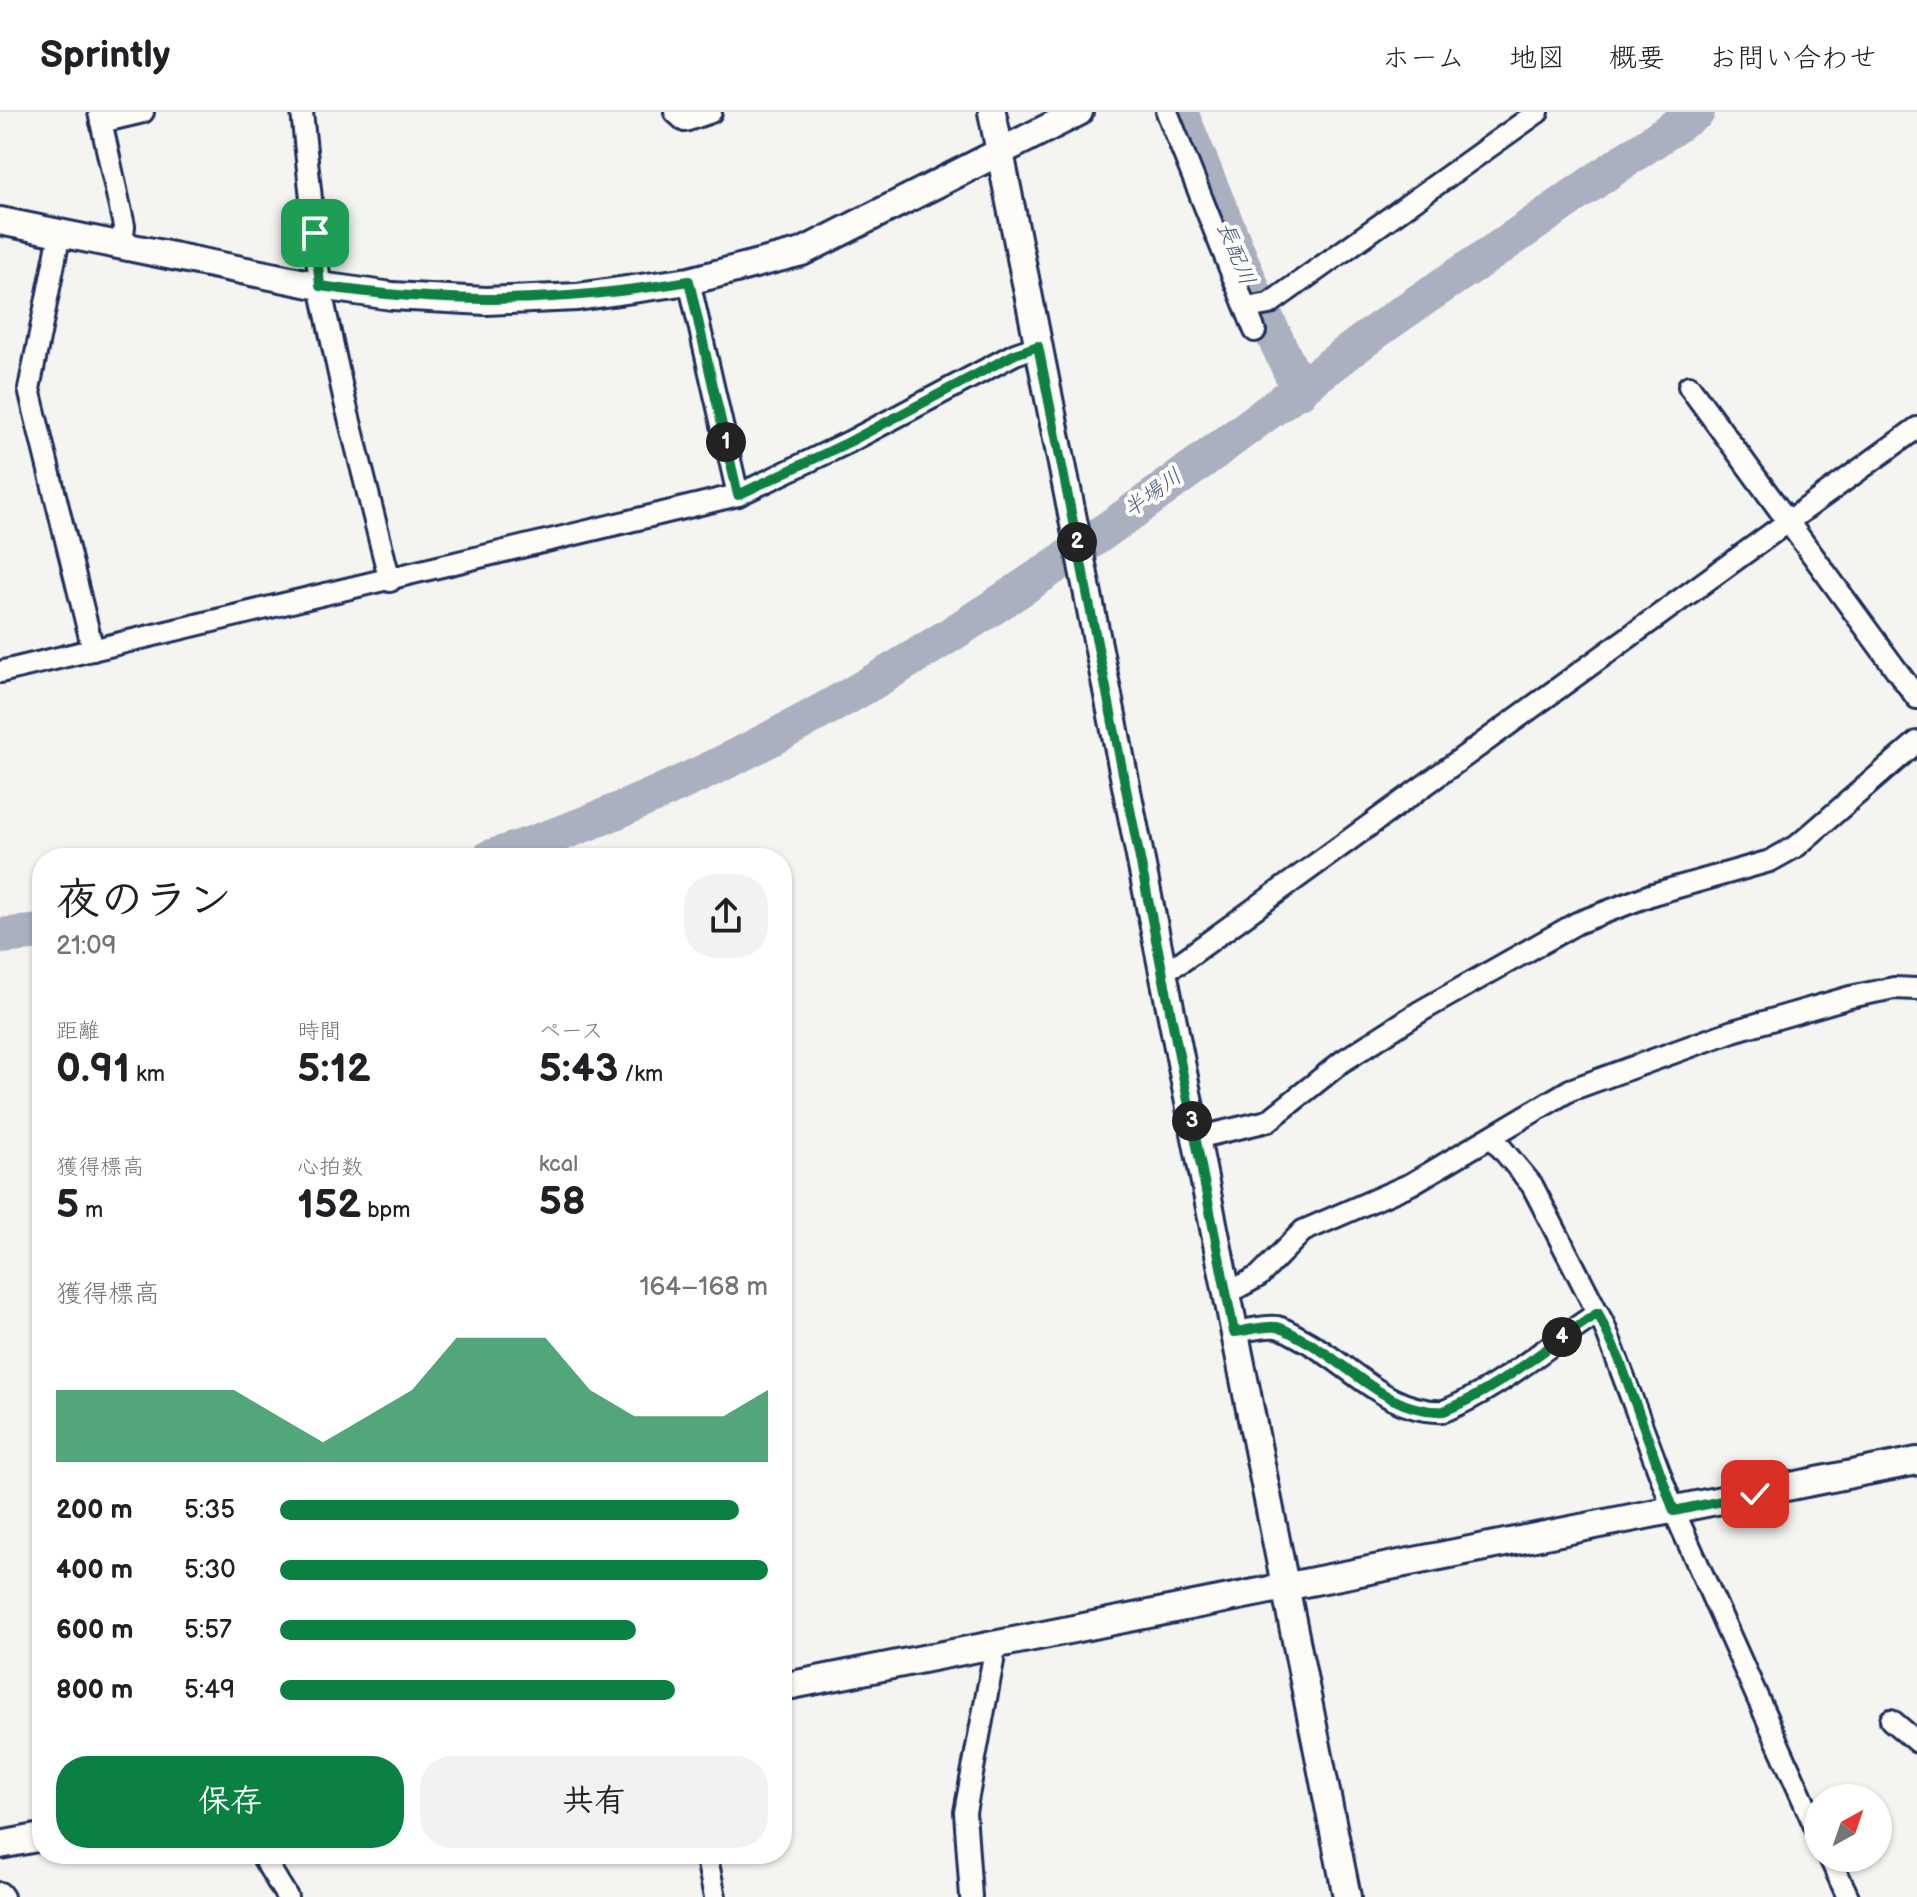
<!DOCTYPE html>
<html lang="ja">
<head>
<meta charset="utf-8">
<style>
  :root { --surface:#fff; --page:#f2f2f2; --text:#202124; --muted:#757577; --line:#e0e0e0; --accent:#0b8043 }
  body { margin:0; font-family:"Balsamiq Sans","Klee One",sans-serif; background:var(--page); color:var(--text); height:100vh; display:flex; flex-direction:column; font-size:30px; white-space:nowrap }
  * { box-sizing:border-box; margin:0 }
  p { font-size:26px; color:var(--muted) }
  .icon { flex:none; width:44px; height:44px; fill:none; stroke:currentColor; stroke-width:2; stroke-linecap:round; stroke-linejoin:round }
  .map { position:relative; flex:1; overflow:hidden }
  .side { position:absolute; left:32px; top:736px; width:760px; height:1016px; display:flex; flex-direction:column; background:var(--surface); border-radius:32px; box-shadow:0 2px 6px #0004 }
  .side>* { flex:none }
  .needle { width:52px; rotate:40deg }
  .tools { position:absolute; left:1804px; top:1672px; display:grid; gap:16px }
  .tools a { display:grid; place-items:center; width:88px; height:88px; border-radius:50%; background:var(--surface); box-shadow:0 2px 6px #0004; font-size:40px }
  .pin { position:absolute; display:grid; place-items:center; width:68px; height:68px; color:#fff; margin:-34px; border-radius:16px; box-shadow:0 4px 12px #0006 }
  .km { position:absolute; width:40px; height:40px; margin:-20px; border-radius:50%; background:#222; color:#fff; font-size:22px; line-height:40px; text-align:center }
  .round { display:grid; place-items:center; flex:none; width:84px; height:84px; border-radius:32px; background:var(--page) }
  .overview { display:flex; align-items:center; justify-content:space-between; height:136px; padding:0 24px }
  h1 { font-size:44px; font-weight:800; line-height:60px }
  .stats { display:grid; grid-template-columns:repeat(3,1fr); gap:12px; height:136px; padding:8px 24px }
  .stats div { display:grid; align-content:center }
  .stats b { font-size:40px; font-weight:800 }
  .stats small { font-size:22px; font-weight:400 }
  .stats p { font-size:22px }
  .chart { height:224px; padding:16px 24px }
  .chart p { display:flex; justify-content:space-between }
  .chart svg { width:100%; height:144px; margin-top:8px; fill:var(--accent); opacity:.7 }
  .action { display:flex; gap:16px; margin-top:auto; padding:16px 24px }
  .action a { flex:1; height:92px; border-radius:32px; background:var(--accent); color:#fff; font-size:32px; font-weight:800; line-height:92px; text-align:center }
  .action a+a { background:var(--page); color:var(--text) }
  ul { padding:0 24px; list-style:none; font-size:26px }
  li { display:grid; grid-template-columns:128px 96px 1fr; align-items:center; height:60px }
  li i { height:20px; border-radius:10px; background:var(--accent) }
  header { display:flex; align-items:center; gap:48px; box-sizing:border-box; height:112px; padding:0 40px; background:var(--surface); border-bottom:2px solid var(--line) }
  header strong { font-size:38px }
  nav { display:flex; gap:44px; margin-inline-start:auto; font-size:28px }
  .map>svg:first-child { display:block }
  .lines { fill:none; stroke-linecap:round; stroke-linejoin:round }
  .river { stroke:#aab0bf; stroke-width:36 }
  .minor-casing { stroke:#1b2f5e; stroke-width:26 }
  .tertiary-casing { stroke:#1b2f5e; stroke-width:32 }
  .minor { stroke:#fdfcf7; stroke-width:20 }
  .tertiary { stroke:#fdfcf7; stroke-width:26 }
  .route-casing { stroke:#fff; stroke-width:16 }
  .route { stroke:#0b8043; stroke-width:10 }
  .labels { text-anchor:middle; stroke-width:8; stroke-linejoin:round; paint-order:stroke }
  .water-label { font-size:22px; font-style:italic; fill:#46567b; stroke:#fdfcf7 }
</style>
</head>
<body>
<header>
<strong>Sprintly</strong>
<nav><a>ホーム</a><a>地図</a><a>概要</a><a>お問い合わせ</a></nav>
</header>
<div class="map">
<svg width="1917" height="1785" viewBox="0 0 1917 1785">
  <rect width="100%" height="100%" fill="#f4f4f1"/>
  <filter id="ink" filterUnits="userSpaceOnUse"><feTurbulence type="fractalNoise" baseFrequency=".0125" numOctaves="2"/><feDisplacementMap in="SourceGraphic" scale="16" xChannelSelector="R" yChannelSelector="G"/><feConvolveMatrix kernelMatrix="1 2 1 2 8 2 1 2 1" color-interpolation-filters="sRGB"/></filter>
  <g filter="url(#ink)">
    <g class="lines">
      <g class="river">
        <polyline points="1180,0 1255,183 1300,279"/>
        <path d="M489 746C811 644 1088 436 1355 235 1402 199 1453 167 1502 134 1567 89 1631 43 1697 0"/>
        <polyline points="0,824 42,820"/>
      </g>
      <defs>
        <g id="minor">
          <polyline points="99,0 124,114 122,134"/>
          <polyline points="302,0 320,174 345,290 390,469"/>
          <polyline points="675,0 685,9 711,0"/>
          <polyline points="1167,0 1255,219"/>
          <polyline points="101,10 143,0"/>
          <polyline points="60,121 29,277 93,538"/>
          <polyline points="689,169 738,383"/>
          <polyline points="1247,196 1269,192 1538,0"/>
          <polyline points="1689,274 1917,586"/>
          <polyline points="0,560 738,383 849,330 1015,242 1038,234"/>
          <polyline points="1163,858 1181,850 1917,316"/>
          <polyline points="1196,1026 1268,1009 1343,949 1421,899 1577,811 1653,782 1770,749 1797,734 1917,630"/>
          <polyline points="1493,1026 1532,1073 1604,1213 1674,1399 1818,1721"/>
          <polyline points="1226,1182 1259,1164 1303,1119 1411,1072 1570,978 1733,919 1850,885 1894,876 1917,877"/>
          <path d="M1234 1220C1247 1219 1264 1213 1277 1215 1286 1217 1296 1224 1304 1228 1351 1253 1388 1302 1444 1299 1501 1276 1546 1234 1598 1201"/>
          <polyline points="1891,1608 1917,1630"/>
          <polyline points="261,1742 287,1785"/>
          <polyline points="706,1742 715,1785"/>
          <polyline points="1830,1746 1848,1785"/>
          <polyline points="0,1781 3,1785"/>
          <polyline points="971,1785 965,1700 993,1549 990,1533"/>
        </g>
        <g id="tertiary">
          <polyline points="992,0 1347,1785"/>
          <polyline points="0,109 320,174 392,184 486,189 577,185 689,169 802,140 1079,0"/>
          <polyline points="782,1575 1917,1349"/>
          <polyline points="0,1733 42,1725"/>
        </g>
      </defs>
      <use href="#minor" class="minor-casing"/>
      <use href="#tertiary" class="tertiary-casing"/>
      <use href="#minor" class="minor"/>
      <use href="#tertiary" class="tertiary"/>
    </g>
  </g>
  <g class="lines" filter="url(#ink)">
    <defs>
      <path id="route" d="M315 121 320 174C451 193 559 191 689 169L738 383 849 330 1015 242 1038 234 1234 1220C1247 1219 1264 1213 1277 1215 1286 1217 1296 1224 1304 1228 1351 1253 1388 1302 1444 1299 1501 1276 1547 1234 1598 1201L1620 1249 1674 1399 1755 1382"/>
    </defs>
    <use href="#route" class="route-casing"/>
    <use href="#route" class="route"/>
  </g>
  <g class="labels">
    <g class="water-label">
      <text transform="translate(1237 141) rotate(68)" y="8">長配川</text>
      <text transform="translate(1152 380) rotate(-36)" y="8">半場川</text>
    </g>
  </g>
</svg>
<div class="tools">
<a><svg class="needle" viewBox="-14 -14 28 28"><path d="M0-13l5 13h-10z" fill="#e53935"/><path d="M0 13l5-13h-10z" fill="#757577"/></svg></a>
</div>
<div class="pin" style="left:315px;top:121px;background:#1e9e55"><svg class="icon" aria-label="arrive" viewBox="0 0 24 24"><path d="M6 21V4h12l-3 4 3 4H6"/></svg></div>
<div class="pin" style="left:1755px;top:1382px;background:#d93025"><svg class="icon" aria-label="check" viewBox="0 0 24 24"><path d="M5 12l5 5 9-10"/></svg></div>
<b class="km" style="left:726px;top:330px">1</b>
<b class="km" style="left:1077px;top:430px">2</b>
<b class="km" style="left:1192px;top:1009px">3</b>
<b class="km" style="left:1562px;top:1225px">4</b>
<section class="side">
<div class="overview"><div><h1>夜のラン</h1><p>21:09</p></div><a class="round"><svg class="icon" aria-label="share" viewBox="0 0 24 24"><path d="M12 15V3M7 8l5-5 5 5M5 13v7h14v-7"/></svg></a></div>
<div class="stats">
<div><p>距離</p><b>0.91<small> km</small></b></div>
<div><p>時間</p><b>5:12</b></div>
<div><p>ペース</p><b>5:43<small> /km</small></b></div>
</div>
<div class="stats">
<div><p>獲得標高</p><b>5<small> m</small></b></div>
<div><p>心拍数</p><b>152<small> bpm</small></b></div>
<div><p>kcal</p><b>58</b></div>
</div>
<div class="chart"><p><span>獲得標高</span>164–168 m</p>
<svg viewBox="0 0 160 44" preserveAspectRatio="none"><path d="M0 44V22L10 22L20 22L30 22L40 22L50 30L60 38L70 30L80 22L90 6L100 6L110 6L120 22L130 30L140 30L150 30L160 22V44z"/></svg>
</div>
<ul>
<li><b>200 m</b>5:35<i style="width:94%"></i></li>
<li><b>400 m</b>5:30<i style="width:100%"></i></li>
<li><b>600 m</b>5:57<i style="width:73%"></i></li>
<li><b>800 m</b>5:49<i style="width:81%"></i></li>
</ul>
<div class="action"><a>保存</a><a>共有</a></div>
</section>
</div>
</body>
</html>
